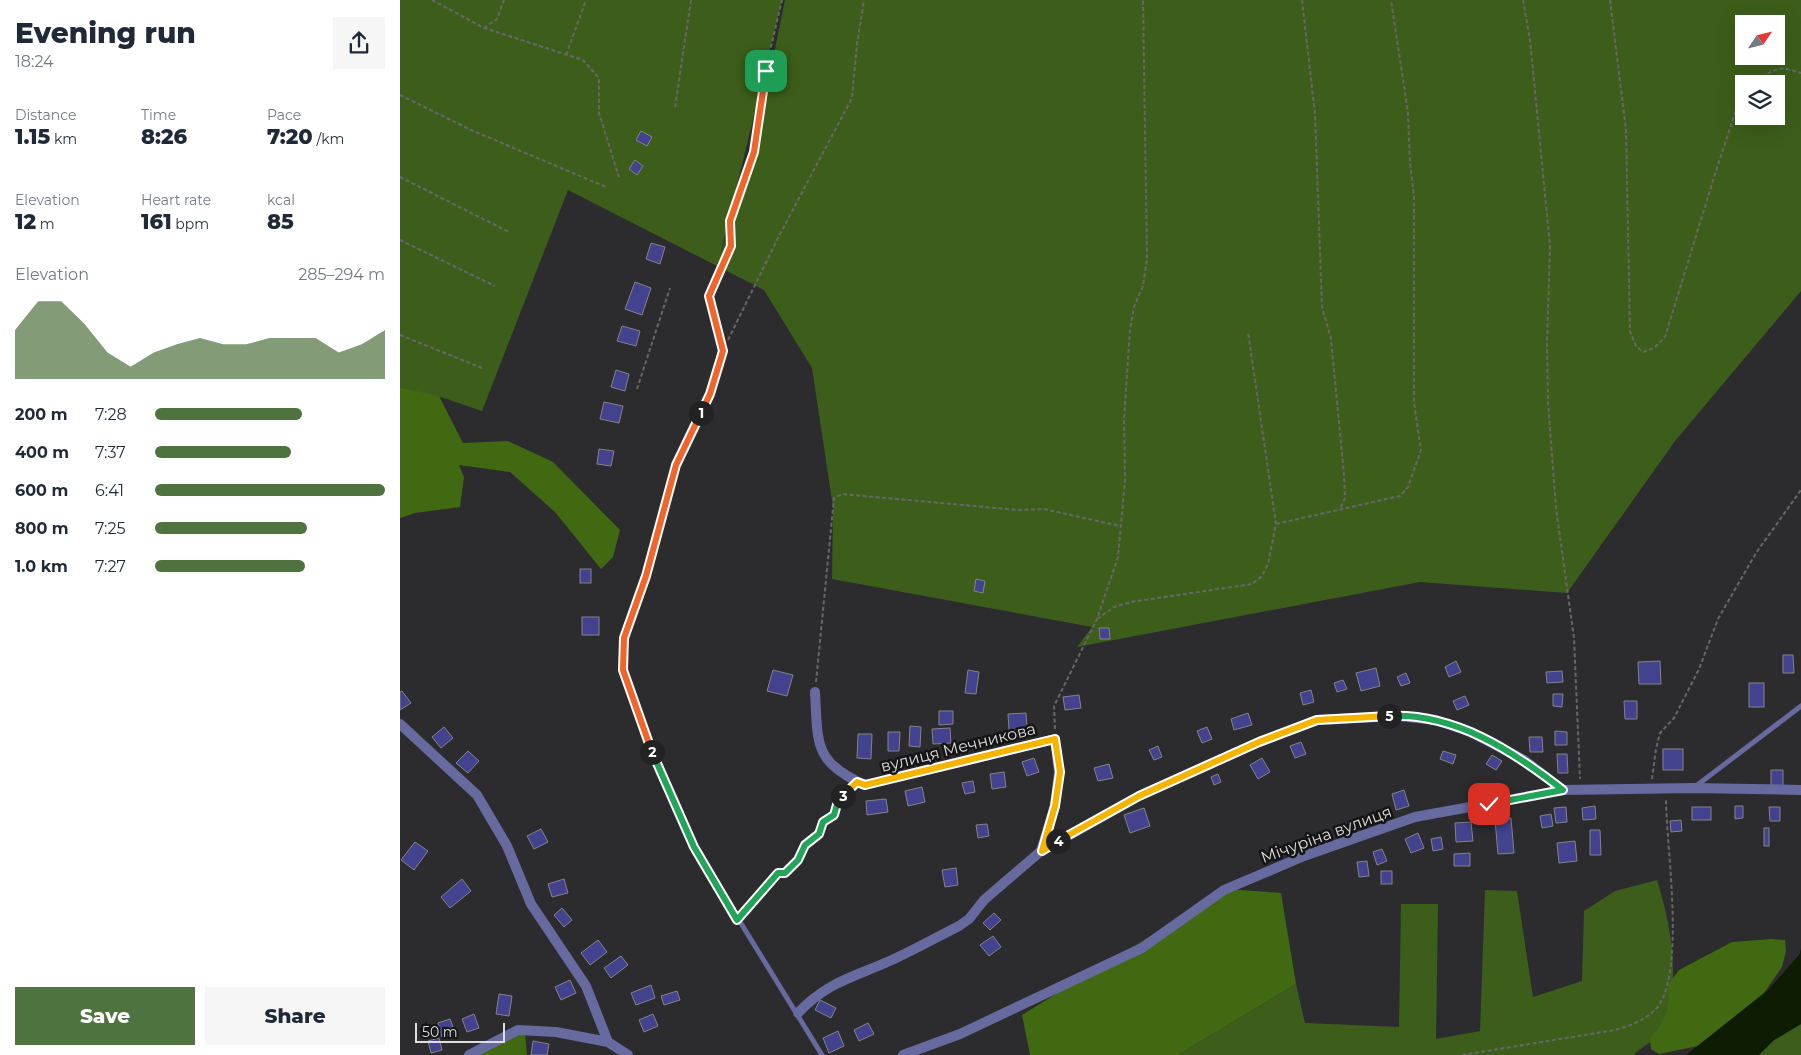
<!DOCTYPE html>
<html lang="en">
<head>
<meta charset="utf-8">
<style>
  :root { --surface:#fff; --page:#f6f6f7; --text:#1f2937; --muted:#747a83; --accent:#4f733e }
  body { margin:0; font-family:Montserrat,sans-serif; background:var(--page); color:var(--text); height:100vh; display:flex; flex-direction:column; font-size:19px; white-space:nowrap }
  * { box-sizing:border-box; margin:0 }
  p { font-size:16px; color:var(--muted) }
  .icon { flex:none; width:28px; height:28px; fill:none; stroke:currentColor; stroke-width:2; stroke-linecap:round; stroke-linejoin:round }
  .map { position:relative; flex:1; overflow:hidden }
  .drawer { display:flex; flex-direction:column; background:var(--surface); width:400px }
  .drawer>* { flex:none }
  .needle { width:32px; rotate:55deg }
  .tools { position:absolute; left:1335px; top:15px; display:grid; gap:10px }
  .tools a { display:grid; place-items:center; width:50px; height:50px; border-radius:0px; background:var(--surface); box-shadow:0 5px 20px #0002; font-size:25px }
  .scale { position:absolute; left:15px; bottom:12px; width:90px; box-sizing:border-box; padding-left:5px; border:2px solid #dedee0; border-top:0; font-size:14px; line-height:18px; white-space:nowrap; color:#dedee0; -webkit-text-stroke:4px #151516; paint-order:stroke }
  .pin { position:absolute; display:grid; place-items:center; width:42px; height:42px; color:#fff; margin:-21px; border-radius:10px; box-shadow:0 2px 8px #0006 }
  .km { position:absolute; width:25px; height:25px; margin:-12px; border-radius:50%; background:#222; color:#fff; font-size:14px; line-height:25px; text-align:center }
  .round { display:grid; place-items:center; flex:none; width:52px; height:52px; border-radius:0px; background:var(--page) }
  .headline { display:flex; align-items:center; justify-content:space-between; height:85px; padding:0 15px }
  h1 { font-size:28px; font-weight:800; line-height:38px }
  .metrics { display:grid; grid-template-columns:repeat(3,1fr); gap:8px; height:85px; padding:5px 15px }
  .metrics div { display:grid; align-content:center }
  .metrics b { font-size:21px; font-weight:800 }
  .metrics small { font-size:14px; font-weight:400 }
  .metrics p { font-size:14px }
  .chart { height:140px; padding:10px 15px }
  .chart p { display:flex; justify-content:space-between }
  .chart svg { width:100%; height:90px; margin-top:5px; fill:var(--accent); opacity:.7 }
  .button { display:flex; gap:10px; margin-top:auto; padding:10px 15px }
  .button a { flex:1; height:58px; border-radius:0px; background:var(--accent); color:#fff; font-size:20px; font-weight:800; line-height:58px; text-align:center }
  .button a+a { background:var(--page); color:var(--text) }
  ul { padding:0 15px; list-style:none; font-size:16px }
  li { display:grid; grid-template-columns:80px 60px 1fr; align-items:center; height:38px }
  li i { height:12px; border-radius:6px; background:var(--accent) }
  main { display:flex; flex:1; min-height:0 }
  .map>svg:first-child { display:block }
  .green { fill:#3c5e1a; fill-rule:evenodd }
  .forest { fill:#406911 }
  .water { fill:#0e1c03 }
  .building { fill:#42428e; stroke:#838487 }
  .lines { fill:none; stroke-linecap:round; stroke-linejoin:round }
  .path { stroke:#67676a; stroke-width:2; stroke-dasharray:4 2.5; stroke-linecap:butt }
  .lane { stroke:#666a9e; stroke-width:5 }
  .street { stroke:#666a9e; stroke-width:10 }
  .split-1-casing { stroke:#fff; stroke-width:10 }
  .split-2-casing { stroke:#fff; stroke-width:10 }
  .split-3-casing { stroke:#fff; stroke-width:10 }
  .split-4-casing { stroke:#fff; stroke-width:10 }
  .split-5-casing { stroke:#fff; stroke-width:10 }
  .split-6-casing { stroke:#fff; stroke-width:10 }
  .split-1 { stroke:#f0652b; stroke-width:6 }
  .split-2 { stroke:#f0652b; stroke-width:6 }
  .split-3 { stroke:#22a559; stroke-width:6 }
  .split-4 { stroke:#f5b400; stroke-width:6 }
  .split-5 { stroke:#f5b400; stroke-width:6 }
  .split-6 { stroke:#22a559; stroke-width:6 }
  .labels { text-anchor:middle; stroke-width:5; stroke-linejoin:round; paint-order:stroke }
  .street-label { font-size:16px; fill:#dedee0; stroke:#151516 }
</style>
</head>
<body>
<main>
<section class="drawer">
<div class="headline"><div><h1>Evening run</h1><p>18:24</p></div><a class="round"><svg class="icon" aria-label="share" viewBox="0 0 24 24"><path d="M12 15V3M7 8l5-5 5 5M5 13v7h14v-7"/></svg></a></div>
<div class="metrics">
<div><p>Distance</p><b>1.15<small> km</small></b></div>
<div><p>Time</p><b>8:26</b></div>
<div><p>Pace</p><b>7:20<small> /km</small></b></div>
</div>
<div class="metrics">
<div><p>Elevation</p><b>12<small> m</small></b></div>
<div><p>Heart rate</p><b>161<small> bpm</small></b></div>
<div><p>kcal</p><b>85</b></div>
</div>
<div class="chart"><p><span>Elevation</span>285–294 m</p>
<svg viewBox="0 0 160 44" preserveAspectRatio="none"><path d="M0 44V20L10 6L20 6L30 17L40 31L50 38L60 31L70 27L80 24L90 27L100 27L110 24L120 24L130 24L140 31L150 27L160 20V44z"/></svg>
</div>
<ul>
<li><b>200 m</b>7:28<i style="width:64%"></i></li>
<li><b>400 m</b>7:37<i style="width:59%"></i></li>
<li><b>600 m</b>6:41<i style="width:100%"></i></li>
<li><b>800 m</b>7:25<i style="width:66%"></i></li>
<li><b>1.0 km</b>7:27<i style="width:65%"></i></li>
</ul>
<div class="button"><a>Save</a><a>Share</a></div>
</section>
<div class="map">
<svg width="1401" height="1055" viewBox="0 0 1401 1055">
  <rect width="100%" height="100%" fill="#2c2c2f"/>
  <g class="green">
    <path d="M0 0H382L320 255 354 152 385 0H1401V291L1275 441 1167 593 1020 582 677 647 692 627 432 579 433 507 412 368 364 290 168 190 82 411 44 398 0 387ZM1344 24H1376V56H1344ZM1344 84H1376V116H1344Z"/>
    <path d="M1257 880C1271 924 1286 997 1254 1038 1249 1045 1239 1048 1234 1055H778L896 984 905 1023 999 1027 1001 904H1038L1036 1039 1080 1031 1085 890 1117 891 1133 997 1182 981 1184 911 1215 891Z"/>
    <polygon points="1401,1024 1401,1055 1359,1055 1374,1040"/>
  </g>
  <g class="forest">
    <polygon points="0,387 39,396 63,443 108,441 153,462 220,530 213,557 201,569 155,512 110,472 59,465 64,477 60,507 15,513 0,518"/>
    <polygon points="827,889 881,893 896,984 778,1055 630,1055 622,1015"/>
    <path d="M1371 939 1385 940 1386 951 1382 967 1364 993 1298 1046 1259 1054 1251 1049 1250 1038C1266 1022 1270 1007 1268 985L1279 970 1332 942Z"/>
    <polygon points="113,1033 125,1033 127,1055 70,1055"/>
  </g>
  <polygon class="water" points="1401,949 1401,1024 1374,1040 1359,1055 1286,1055 1367,991 1399,955"/>
  <g class="building">
    <polygon points="241,131 252,137 247,146 236,140"/>
    <polygon points="235,160 243,166 237,175 229,169"/>
    <polygon points="251,243 265,247 260,264 246,259"/>
    <polygon points="235,282 251,288 242,315 225,309"/>
    <polygon points="222,326 240,331 236,346 217,341"/>
    <polygon points="216,370 229,374 225,391 211,387"/>
    <polygon points="204,402 223,406 219,423 200,419"/>
    <polygon points="199,449 214,451 211,466 197,464"/>
    <rect x="180" y="569" width="11" height="14"/>
    <polygon points="576,579 585,581 583,593 574,591"/>
    <rect x="182" y="617" width="17" height="18"/>
    <polygon points="699,628 709,628 710,639 700,639"/>
    <polygon points="1383,655 1393,655 1394,673 1383,673"/>
    <polygon points="1056,661 1061,672 1049,677 1045,667"/>
    <polygon points="1260,661 1261,684 1239,684 1238,662"/>
    <polygon points="976,668 980,686 961,691 956,673"/>
    <polygon points="373,670 393,675 387,696 367,691"/>
    <polygon points="568,670 579,672 576,694 565,693"/>
    <polygon points="1162,671 1163,682 1147,683 1146,672"/>
    <polygon points="1006,673 1010,683 1001,686 997,677"/>
    <polygon points="943,680 947,689 937,692 934,683"/>
    <rect x="1349" y="683" width="15" height="24"/>
    <polygon points="911,690 914,702 903,705 900,693"/>
    <polygon points="2,691 11,703 0,710 0,692"/>
    <polygon points="1153,694 1163,694 1162,707 1153,706"/>
    <polygon points="679,695 681,708 665,710 663,697"/>
    <polygon points="1065,696 1069,705 1057,710 1053,701"/>
    <polygon points="1224,701 1237,701 1237,719 1225,719"/>
    <polygon points="539,711 553,711 553,724 539,725"/>
    <polygon points="626,713 627,729 609,730 608,714"/>
    <polygon points="848,713 852,725 834,730 831,719"/>
    <polygon points="510,726 521,727 520,747 509,746"/>
    <polygon points="44,727 53,738 41,748 32,737"/>
    <polygon points="807,727 812,739 802,743 797,731"/>
    <polygon points="550,728 551,743 533,744 532,729"/>
    <polygon points="1155,731 1167,732 1167,745 1155,745"/>
    <polygon points="488,732 500,732 499,751 488,751"/>
    <polygon points="458,734 472,734 471,759 457,758"/>
    <polygon points="1129,737 1142,737 1143,752 1130,752"/>
    <polygon points="901,742 906,754 895,758 890,746"/>
    <polygon points="758,746 762,757 754,760 749,750"/>
    <rect x="1263" y="749" width="20" height="21"/>
    <polygon points="68,751 79,761 68,773 56,763"/>
    <polygon points="1043,751 1056,755 1053,764 1040,759"/>
    <polygon points="1157,754 1167,754 1168,773 1158,773"/>
    <polygon points="1092,755 1102,761 1096,770 1086,764"/>
    <polygon points="634,758 639,772 627,776 622,762"/>
    <polygon points="862,758 870,772 858,779 850,765"/>
    <polygon points="709,764 713,778 698,781 694,768"/>
    <polygon points="1371,770 1383,770 1383,787 1371,788"/>
    <polygon points="604,772 606,787 592,789 590,774"/>
    <polygon points="818,774 821,782 814,785 811,777"/>
    <polygon points="573,781 575,792 565,794 562,783"/>
    <polygon points="522,787 525,802 508,806 505,791"/>
    <polygon points="1004,790 1009,806 996,810 992,794"/>
    <polygon points="486,799 488,812 467,815 466,801"/>
    <polygon points="1195,806 1196,819 1183,820 1182,808"/>
    <polygon points="1335,806 1343,806 1343,818 1335,819"/>
    <polygon points="1166,807 1167,822 1156,823 1154,808"/>
    <rect x="1292" y="807" width="19" height="13"/>
    <polygon points="1369,807 1380,807 1380,821 1370,821"/>
    <polygon points="744,808 750,826 730,833 724,815"/>
    <polygon points="1151,814 1153,826 1142,828 1140,816"/>
    <polygon points="1111,818 1114,853 1098,854 1095,820"/>
    <polygon points="1281,820 1282,831 1271,832 1270,821"/>
    <polygon points="1071,822 1073,841 1056,842 1055,823"/>
    <polygon points="587,824 589,836 578,838 576,825"/>
    <rect x="1364" y="828" width="5" height="18"/>
    <polygon points="141,829 148,842 134,849 127,836"/>
    <polygon points="1190,830 1200,830 1201,855 1190,855"/>
    <polygon points="1018,833 1024,848 1011,853 1005,839"/>
    <polygon points="1041,837 1043,849 1033,851 1031,839"/>
    <polygon points="1175,841 1177,861 1159,863 1157,843"/>
    <polygon points="15,842 28,851 14,870 1,860"/>
    <polygon points="982,849 987,861 977,865 973,852"/>
    <polygon points="1070,853 1070,866 1054,866 1054,854"/>
    <polygon points="967,861 969,876 959,877 957,862"/>
    <polygon points="556,868 558,885 545,887 542,870"/>
    <rect x="981" y="871" width="11" height="13"/>
    <polygon points="62,879 71,891 50,908 41,897"/>
    <polygon points="164,879 168,893 152,897 148,884"/>
    <polygon points="162,908 172,920 164,927 154,915"/>
    <polygon points="594,913 601,920 590,930 583,923"/>
    <polygon points="593,936 601,947 589,956 580,945"/>
    <polygon points="198,940 207,952 190,965 181,953"/>
    <polygon points="221,956 228,965 211,978 204,968"/>
    <polygon points="170,980 176,993 161,1000 155,987"/>
    <polygon points="251,985 255,998 236,1005 231,993"/>
    <polygon points="277,991 280,1000 264,1005 261,996"/>
    <polygon points="99,994 112,996 109,1016 96,1014"/>
    <polygon points="420,1000 436,1008 431,1018 415,1010"/>
    <polygon points="74,1014 79,1028 67,1032 62,1019"/>
    <polygon points="253,1014 258,1026 244,1032 239,1020"/>
    <polygon points="50,1019 55,1032 42,1037 38,1023"/>
    <polygon points="468,1023 474,1034 459,1041 454,1030"/>
    <polygon points="438,1031 444,1046 429,1053 423,1038"/>
    <polygon points="39,1038 42,1050 31,1053 28,1041"/>
    <polygon points="133,1041 149,1044 147,1055 131,1055"/>
  </g>
  <g class="lines">
    <g class="path">
      <polyline points="32,0 84,28 183,60 199,78 199,113 219,177"/>
      <polyline points="902,0 915,114 922,307 931,339 944,475 945,498 940,509"/>
      <polyline points="1123,0 1130,40 1150,246 1147,342 1148,402 1156,508 1174,638 1180,779"/>
      <polyline points="1210,0 1226,130 1230,331 1236,346 1243,352 1254,348 1265,337 1315,174 1337,107 1344,97"/>
      <polyline points="84,28 97,19 104,0"/>
      <polyline points="166,55 186,0"/>
      <polyline points="1351,84 1372,71 1384,68 1401,73"/>
      <polyline points="0,95 71,130 206,187"/>
      <polyline points="275,107 291,0"/>
      <polyline points="0,177 109,232"/>
      <polyline points="0,240 95,286"/>
      <polyline points="310,304 309,296 331,246 330,221 353,152 362,85 382,0"/>
      <polyline points="0,335 82,368"/>
      <polyline points="328,340 379,236 452,98 457,44 464,0"/>
      <polyline points="237,389 270,288"/>
      <polyline points="876,524 1000,496 1008,487 1021,450 1014,403 1014,196 1010,163 1008,113 991,0"/>
      <polyline points="697,619 714,607 731,602 852,584 862,576 868,564 876,524 848,332"/>
      <polyline points="416,682 434,498 442,494 618,510 644,509 720,526"/>
      <polyline points="655,729 654,706 697,619 718,557 725,480 724,419 730,330 734,307 743,286 747,259 743,0"/>
      <polyline points="1252,779 1256,749 1260,733 1274,718 1299,669 1318,619 1356,553 1401,490"/>
      <polyline points="343,913 378,873 385,873 399,860 405,845 419,834 423,822 434,815 438,801 450,789"/>
      <path d="M1062 1055 1215 1030C1230 1026 1243 1021 1255 1010 1287 978 1266 845 1266 800"/>
    </g>
    <g class="lane">
      <polyline points="311,312 323,351 310,393 276,465 246,576 223,638 223,670 257,766 294,847 422,1055"/>
      <polyline points="1296,786 1401,706"/>
    </g>
    <g class="street">
      <path d="M415 692C418 743 413 762 465 785L655 739 659 772 655 806 641 851"/>
      <polyline points="0,724 77,795 107,846 131,904 186,986 208,1042"/>
      <path d="M398 1013C428 981 455 977 494 959 516 949 537 937 559 926L569 919 584 900 641 851 739 796 859 742 917 720 999 716 1036 720 1071 732 1124 760 1163 790"/>
      <polyline points="69,1055 118,1030 156,1032 208,1042 228,1055"/>
      <polyline points="503,1055 560,1034 742,948 824,890 904,856 1015,817 1163,790 1294,788 1401,790"/>
    </g>
  </g>
  <g class="lines">
    <defs>
      <polyline id="split-1" points="301,413 310,394 323,351 309,296 331,246 330,221 354,152 366,71"/>
      <polyline id="split-2" points="252,752 223,670 224,638 246,576 276,465 301,413"/>
      <polyline id="split-3" points="252,752 294,847 337,920 378,873 385,873 398,860 405,845 419,834 423,822 434,815 438,801 443,796"/>
      <polyline id="split-4" points="443,796 457,782 465,785 655,739 660,772 655,806 642,851 658,841"/>
      <polyline id="split-5" points="658,841 739,796 859,742 917,720 989,716"/>
      <path id="split-6" d="M989 716C1055 713 1113 751 1163 790L1089 804"/>
    </defs>
    <use href="#split-1" class="split-1-casing"/>
    <use href="#split-2" class="split-2-casing"/>
    <use href="#split-3" class="split-3-casing"/>
    <use href="#split-4" class="split-4-casing"/>
    <use href="#split-5" class="split-5-casing"/>
    <use href="#split-6" class="split-6-casing"/>
    <use href="#split-1" class="split-1"/>
    <use href="#split-2" class="split-2"/>
    <use href="#split-3" class="split-3"/>
    <use href="#split-4" class="split-4"/>
    <use href="#split-5" class="split-5"/>
    <use href="#split-6" class="split-6"/>
  </g>
  <g class="labels">
    <g class="street-label">
      <text transform="translate(558 747) rotate(-14)" y="6">вулиця Мечникова</text>
      <text transform="translate(926 834) rotate(-20)" y="6">Мічуріна вулиця</text>
    </g>
  </g>
</svg>
<div class="tools">
<a><svg class="needle" viewBox="-14 -14 28 28"><path d="M0-13l5 13h-10z" fill="#e53935"/><path d="M0 13l5-13h-10z" fill="#747a83"/></svg></a>
<a><svg class="icon" aria-label="layers" viewBox="0 0 24 24"><path d="M12 4l9 5-9 5-9-5zM3 14l9 5 9-5"/></svg></a>
</div>
<div class="scale">50 m</div>
<div class="pin" style="left:366px;top:71px;background:#1e9e55"><svg class="icon" aria-label="arrive" viewBox="0 0 24 24"><path d="M6 21V4h12l-3 4 3 4H6"/></svg></div>
<div class="pin" style="left:1089px;top:804px;background:#d93025"><svg class="icon" aria-label="check" viewBox="0 0 24 24"><path d="M5 12l5 5 9-10"/></svg></div>
<b class="km" style="left:301px;top:413px">1</b>
<b class="km" style="left:252px;top:752px">2</b>
<b class="km" style="left:443px;top:796px">3</b>
<b class="km" style="left:658px;top:841px">4</b>
<b class="km" style="left:989px;top:716px">5</b>
</div>
</main>
</body>
</html>
